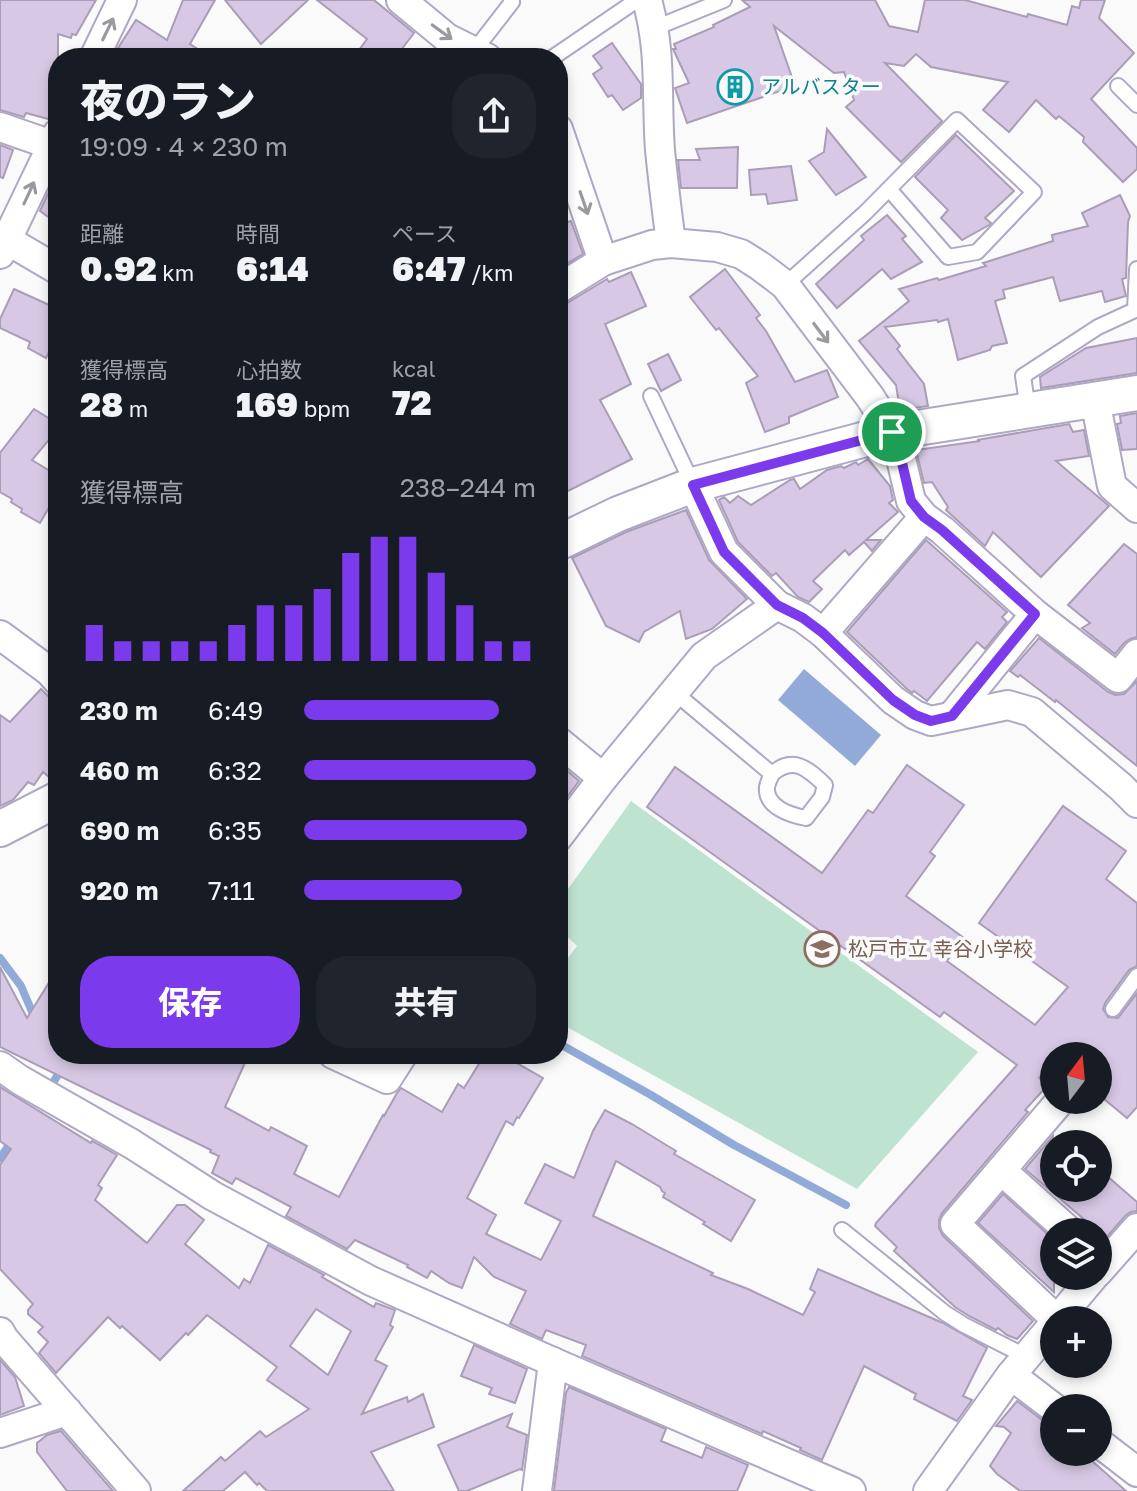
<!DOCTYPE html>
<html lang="ja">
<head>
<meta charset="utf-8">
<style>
  :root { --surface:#171b24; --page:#20242c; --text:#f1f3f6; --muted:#9ea1a6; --accent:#7c3aed }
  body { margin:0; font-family:"Golos Text","Noto Sans JP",sans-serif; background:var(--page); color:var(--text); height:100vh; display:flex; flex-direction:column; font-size:30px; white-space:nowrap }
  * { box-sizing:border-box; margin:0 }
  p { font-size:26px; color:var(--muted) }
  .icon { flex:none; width:44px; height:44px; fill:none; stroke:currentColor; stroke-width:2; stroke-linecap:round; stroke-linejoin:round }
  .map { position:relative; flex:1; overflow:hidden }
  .panel { position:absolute; left:48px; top:48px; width:520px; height:1016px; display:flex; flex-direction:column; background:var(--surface); border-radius:32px; box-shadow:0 4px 12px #0003 }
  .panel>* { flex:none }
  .needle { width:52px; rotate:16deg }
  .fabs { position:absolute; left:1040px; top:1042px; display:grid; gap:16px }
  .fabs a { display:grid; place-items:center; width:72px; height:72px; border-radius:50%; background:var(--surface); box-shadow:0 4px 12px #0003; font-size:40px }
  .pin { position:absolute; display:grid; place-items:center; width:68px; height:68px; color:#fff; margin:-34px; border:4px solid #fff; border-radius:50%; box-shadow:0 2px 8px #0007 }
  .round { display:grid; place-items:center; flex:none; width:84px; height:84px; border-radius:32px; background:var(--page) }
  .headline { display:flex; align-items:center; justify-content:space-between; height:136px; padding:0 32px }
  h1 { font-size:44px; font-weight:800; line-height:60px }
  .metrics { display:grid; grid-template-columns:repeat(3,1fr); gap:12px; height:136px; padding:8px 32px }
  .metrics div { display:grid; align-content:center }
  .metrics b { font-size:34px; font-weight:800 }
  .metrics small { font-size:22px; font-weight:400 }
  .metrics p { font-size:22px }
  .chart { height:224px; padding:16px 32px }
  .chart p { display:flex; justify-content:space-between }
  .chart svg { width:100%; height:144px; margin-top:8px; stroke:var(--accent); stroke-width:6 }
  .action { display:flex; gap:16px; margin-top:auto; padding:16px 32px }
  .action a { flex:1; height:92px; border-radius:32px; background:var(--accent); color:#fff; font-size:32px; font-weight:800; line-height:92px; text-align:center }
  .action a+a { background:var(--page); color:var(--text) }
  ul { padding:0 32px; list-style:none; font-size:26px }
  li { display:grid; grid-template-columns:128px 96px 1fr; align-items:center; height:60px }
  li i { height:20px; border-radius:10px; background:var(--accent) }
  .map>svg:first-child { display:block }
  .green { fill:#bfe3d1 }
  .water { fill:#92aad7 }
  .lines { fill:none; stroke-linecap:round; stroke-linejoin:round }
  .stream { stroke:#92aad7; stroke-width:8 }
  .building { fill:#d7c9e5; stroke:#aa9db7; stroke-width:2; fill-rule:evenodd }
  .service-casing { stroke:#aea8c4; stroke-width:18 }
  .minor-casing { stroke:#aea8c4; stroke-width:32 }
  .tertiary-casing { stroke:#aea8c4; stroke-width:38 }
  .service { stroke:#fff; stroke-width:14 }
  .minor { stroke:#fff; stroke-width:28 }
  .tertiary { stroke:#fff; stroke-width:34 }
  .oneway { stroke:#9a999e }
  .route-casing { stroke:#fff; stroke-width:16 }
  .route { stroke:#7c3aed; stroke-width:10 }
  .labels { text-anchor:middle; stroke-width:7; stroke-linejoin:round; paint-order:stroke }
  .culture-label { font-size:20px; fill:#0d838f; stroke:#fafafa; text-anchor:start }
  .education-label { font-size:20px; fill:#785e54; stroke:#fafafa; text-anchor:start }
</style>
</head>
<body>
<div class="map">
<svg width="1137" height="1491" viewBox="0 0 1137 1491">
  <rect width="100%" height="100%" fill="#fafafa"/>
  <polygon class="green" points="631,801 978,1052 857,1189 558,1022 558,971 577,946 558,928 558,903"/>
  <polygon class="water" points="804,669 881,735 855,766 778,700"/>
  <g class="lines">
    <g class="stream">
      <polyline points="0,958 21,986 36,1021"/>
      <polyline points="558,1043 651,1095 734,1145 846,1205"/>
      <polyline points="49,1089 71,1054"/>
      <polyline points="0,1158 13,1139"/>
    </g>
  </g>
  <g class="building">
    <polygon points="0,0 96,0 76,35 72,34 71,38 58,34 58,116 48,119 26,113 24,117 0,110"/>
    <polygon points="183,0 215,0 190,44 212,58 123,58 128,51 118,48 136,20 167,40"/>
    <polygon points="225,0 308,0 261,44"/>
    <polygon points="317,0 374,0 414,33 395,58 370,58 359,50 367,39"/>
    <polygon points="742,0 875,0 889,26 918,32 925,0 965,0 1027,17 1028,14 1067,25 1072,6 1079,8 1081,0 1105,0 1099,18 1134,53 1091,99 1137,148 1137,169 1123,182 1083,142 1084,137 1059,116 1056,119 1036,100 1009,132 983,110 1008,82 931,67 916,54 904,66 885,63 942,121 901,162 846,107 854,100 844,72 834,73 774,26 795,86 687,123 675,88 689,83 673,49 676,49 674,44 714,27 713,25 750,7"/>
    <polygon points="612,43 641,84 641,98 623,110 612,95 608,97 593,74 602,68 593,56"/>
    <polygon points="827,129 866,177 836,195 809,161 824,152"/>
    <polygon points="956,135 1014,191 985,218 991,223 989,225 962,240 941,218 948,210 915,177"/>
    <polygon points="0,145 13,150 3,178 0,177"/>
    <polygon points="738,147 737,188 681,188 678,160 700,160 696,149"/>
    <polygon points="791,166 797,200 768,204 766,194 751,195 749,170"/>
    <polygon points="58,172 58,224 40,211"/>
    <polygon points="1120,195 1130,216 1128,222 1126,278 1122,279 1126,296 1105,302 1102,291 1060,301 1053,277 1003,290 1005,298 995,301 1007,343 992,346 990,350 958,360 948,319 938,322 937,320 885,327 900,346 897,349 924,384 928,406 900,410 896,385 859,341 909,301 899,289 937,278 939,280 986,266 983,263 1053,241 1052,235 1088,226 1082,213"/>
    <polygon points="887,215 906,236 902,239 922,262 891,279 882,269 837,308 816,284 864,240 861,236"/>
    <polygon points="571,221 583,254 558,269 558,225"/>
    <polygon points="725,269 760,315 756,318 766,331 795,382 827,370 838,397 789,417 789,423 765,432 746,383 758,376 719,328 716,330 690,297"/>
    <polygon points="631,272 646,306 605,324 631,384 600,400 632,459 558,496 558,429 562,424 558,417 558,306 567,303 607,279 609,282"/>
    <polygon points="14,289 58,309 58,356 49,352 46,358 28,348 30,342 0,328 0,319"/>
    <polygon points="1137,338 1137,373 1041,388 1040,377 1086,348"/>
    <polygon points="668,354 681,380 661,391 648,364"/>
    <polygon points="34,409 58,424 58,429 32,460 58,476 58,492 40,523 21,512 22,509 11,502 12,499 0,492 0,453"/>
    <polygon points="1137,413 1137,449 1122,450 1117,424 1121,423 1120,416"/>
    <polygon points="1069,424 1073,432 1084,430 1089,456 1056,461 1109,506 1041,577 993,532 985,546 946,510 948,507 932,482 924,483 916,450 980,441 977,440"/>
    <polygon points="868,459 890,486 893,500 889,503 898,512 866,540 881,540 872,551 864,542 849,555 845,550 813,581 822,589 809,602 798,597 776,573 772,576 738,542 719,500 724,497 730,503 738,496 751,505 790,480 794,479 800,489 827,470 841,466 844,468 856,462 858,465"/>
    <polygon points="686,510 709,560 747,599 712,629 686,639 680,611 644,632 639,642 606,626 572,558 626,532"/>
    <polygon points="926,540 1007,612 1002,617 1007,622 985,649 977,642 927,701 914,691 912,693 906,688 847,632"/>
    <polygon points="1124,544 1137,554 1137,637 1130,639 1124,643 1115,654 1082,628 1090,623 1068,605"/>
    <polygon points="1039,638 1108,692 1115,695 1124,694 1137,681 1137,766 1056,700 1055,702 1020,675 1018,677 1010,671"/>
    <polygon points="41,689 58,706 58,764 49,777 43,772 34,785 28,782 13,800 0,806 0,715 10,722"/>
    <polygon points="558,763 579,781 558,809"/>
    <polygon points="907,765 964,805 930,852 935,856 906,896 964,938 947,961 1035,1025 1068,987 979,923 1063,806 1126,851 1106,879 1137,903 1137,966 1129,970 1105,1003 1103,1009 1108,1017 1118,1018 1137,993 1137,1107 1127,1118 1098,1094 1098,1056 1054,1056 1054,1060 1039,1078 1047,1086 1025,1110 1028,1112 942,1213 939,1220 939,1228 943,1236 1033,1321 1017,1339 1007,1335 998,1328 996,1330 969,1316 955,1307 894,1251 897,1247 875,1226 876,1223 1017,1065 944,1012 940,1017 647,807 675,767 822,873 868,810 873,813"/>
    <polygon points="0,967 27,1018 58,968 58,1054 249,1054 225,1107 269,1131 271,1127 307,1146 294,1174 339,1197 383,1115 384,1116 397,1093 401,1088 442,1112 458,1084 464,1088 485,1054 501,1054 543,1078 519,1118 517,1117 513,1125 506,1121 467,1198 496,1215 486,1234 541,1260 561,1221 525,1203 545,1164 574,1178 593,1131 605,1110 632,1124 676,1151 674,1154 755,1200 731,1241 703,1224 705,1222 663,1197 665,1193 662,1191 660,1187 616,1161 593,1216 713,1273 711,1275 748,1289 803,1315 815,1292 810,1289 818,1269 943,1323 987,1348 963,1396 972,1400 957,1421 914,1399 916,1394 864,1366 822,1460 800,1450 801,1448 763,1431 762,1434 582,1356 586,1345 546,1330 542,1339 510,1324 526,1291 494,1277 474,1257 462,1288 449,1283 431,1271 427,1278 407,1267 408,1265 355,1240 347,1249 286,1216 291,1207 236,1178 232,1184 212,1173 219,1156 210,1152 211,1150 0,1047"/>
    <path d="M0 1087 91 1143 92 1141 117 1155 98 1185 102 1188 95 1200 147 1243 177 1205H185L204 1220 185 1244 239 1288 244 1279 250 1283 268 1245 324 1275 322 1277 374 1307 376 1303 395 1310 390 1325 393 1327 375 1360 387 1366 362 1414 407 1397 408 1402 423 1394 434 1427 371 1452 394 1491H267L259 1483 257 1485 245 1472 223 1491H183L221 1457 225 1461 260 1431 266 1437 309 1409 267 1380 277 1367 207 1315 188 1335 186 1333 160 1360 122 1326 120 1328 108 1317 56 1373 39 1353 48 1342 38 1332 43 1327 28 1314V1310L33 1304 0 1269V1165L11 1149 0 1141ZM316 1309 351 1331 328 1375 290 1346Z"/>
    <polygon points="1053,1136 1054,1188 1098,1188 1098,1168 1137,1202 1137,1211 1131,1212 1125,1216 1106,1238 1025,1169"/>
    <polygon points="1003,1194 1054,1240 1054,1292 978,1223"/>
    <polygon points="474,1345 527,1369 515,1403 489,1394 492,1388 461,1376"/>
    <polygon points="0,1360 15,1377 24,1406 0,1415"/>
    <polygon points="569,1387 666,1429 661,1441 702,1458 706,1447 748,1465 737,1491 554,1491 566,1393"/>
    <polygon points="1017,1401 1054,1429 1054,1452 1082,1452 1126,1491 1020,1491 997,1474 990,1466 1011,1433 1004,1427 996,1426"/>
    <polygon points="512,1414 507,1427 527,1435 522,1470 520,1469 467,1491 459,1491 438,1445"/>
    <polygon points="61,1431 113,1491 67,1491 37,1452 37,1443 47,1435"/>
  </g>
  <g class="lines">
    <defs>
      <g id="service">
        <polyline points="655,28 724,0"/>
        <polyline points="474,51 512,2 511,0"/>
        <polyline points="552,58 637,0"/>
        <polyline points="1118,86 1137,105"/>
        <polyline points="785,285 865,213 957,120 1034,192 977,252 948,257 889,189"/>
        <polyline points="651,396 693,485"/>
        <polyline points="1028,410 1023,376 1098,327 1135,310 1137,269"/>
        <path d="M674 692 772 774C793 755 808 769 825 785L822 797 806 818C790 815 765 807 767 787 768 782 770 778 772 774"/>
        <polyline points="1113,1009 1137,976"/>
        <polyline points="842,1230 945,1313 964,1325 1027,1357"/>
      </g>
      <g id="minor">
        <polyline points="401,0 447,38 487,58"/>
        <path d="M647 0C662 53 656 97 660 150 663 181 667 212 671 243"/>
        <polyline points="94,58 122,0"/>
        <polyline points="0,127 52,145"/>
        <polyline points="558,129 603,261 652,245 671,243 717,247 741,254 760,266 785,285 870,397 892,432 898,446 911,501 924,517 823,633"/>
        <polyline points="7,240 58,270"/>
        <polyline points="0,254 58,133"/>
        <polyline points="558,289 603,261"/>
        <polyline points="1095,400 1112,486 1137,508"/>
        <polyline points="693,485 724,552 777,605 803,618 823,633 893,700 915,715 931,721 1008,705 1032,712 1121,787 1137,803"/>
        <polyline points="924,517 942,530 1035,614 1118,678 1137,654"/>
        <polyline points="0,635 49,671 58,681"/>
        <polyline points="952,716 1035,614"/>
        <polyline points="558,741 603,778"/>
        <polyline points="558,837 603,778 704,656 777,605"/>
        <polyline points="333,1054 387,1079 403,1054"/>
        <polyline points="0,1066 20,1080 132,1144 213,1196 371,1281 553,1362 851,1491"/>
        <polyline points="1001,1170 1070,1232"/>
        <polyline points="1098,1272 1137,1228"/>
        <polyline points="1057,1320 955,1224 1061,1100"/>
        <polyline points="1057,1320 1094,1276"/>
        <polyline points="0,1332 4,1339 136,1491"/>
        <polyline points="1011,1375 1054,1408"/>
        <polyline points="0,1433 67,1411"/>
        <polyline points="1098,1442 1137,1472"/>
        <polyline points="537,1491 553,1362"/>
        <polyline points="928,1491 1011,1375 1054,1324"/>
      </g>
      <g id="tertiary">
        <polyline points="558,543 618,514 693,485 892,432 1137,393"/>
        <polyline points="0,829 58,799"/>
      </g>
    </defs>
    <use href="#service" class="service-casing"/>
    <use href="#minor" class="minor-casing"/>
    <use href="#tertiary" class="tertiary-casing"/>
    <use href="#service" class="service"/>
    <use href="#minor" class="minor"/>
    <use href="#tertiary" class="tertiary"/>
  </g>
  <defs><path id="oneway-shaft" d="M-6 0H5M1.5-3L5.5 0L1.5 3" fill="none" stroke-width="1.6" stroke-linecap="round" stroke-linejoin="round" transform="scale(2)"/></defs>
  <g class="oneway">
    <use href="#oneway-shaft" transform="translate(108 29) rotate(-64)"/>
    <use href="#oneway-shaft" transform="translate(442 32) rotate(36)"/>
    <use href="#oneway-shaft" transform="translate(29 193) rotate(-65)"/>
    <use href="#oneway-shaft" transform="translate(584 203) rotate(71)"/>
    <use href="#oneway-shaft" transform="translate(821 333) rotate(53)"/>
  </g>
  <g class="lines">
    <defs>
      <polygon id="route" points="892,432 898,446 911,501 924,517 942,530 1035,614 952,716 931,721 915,715 893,700 823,633 803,618 777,605 724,552 693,485"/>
    </defs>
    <use href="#route" class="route-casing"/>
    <use href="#route" class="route"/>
  </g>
  <defs>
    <symbol id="building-ring" viewBox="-11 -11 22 22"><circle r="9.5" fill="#fafafa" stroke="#0f9aa8" stroke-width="1.5"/><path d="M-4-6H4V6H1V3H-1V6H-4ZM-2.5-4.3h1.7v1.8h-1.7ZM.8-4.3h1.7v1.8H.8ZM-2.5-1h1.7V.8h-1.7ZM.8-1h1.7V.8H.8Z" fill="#0f9aa8"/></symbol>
    <symbol id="school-ring" viewBox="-11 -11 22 22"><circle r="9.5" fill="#fafafa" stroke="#8d6e63" stroke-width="1.5"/><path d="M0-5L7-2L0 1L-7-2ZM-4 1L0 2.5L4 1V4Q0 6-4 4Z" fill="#8d6e63"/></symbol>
  </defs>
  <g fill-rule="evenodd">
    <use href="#building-ring" x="715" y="67" width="40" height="40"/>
    <use href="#school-ring" x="802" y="929" width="40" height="40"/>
  </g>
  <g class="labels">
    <g class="culture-label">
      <text x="761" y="94">アルバスター</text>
    </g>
    <g class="education-label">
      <text x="848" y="956">松戸市立 幸谷小学校</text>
    </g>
  </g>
</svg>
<div class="fabs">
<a><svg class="needle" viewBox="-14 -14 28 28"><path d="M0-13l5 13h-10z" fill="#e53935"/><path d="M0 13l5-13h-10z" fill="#9ea1a6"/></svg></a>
<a><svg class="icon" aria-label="locate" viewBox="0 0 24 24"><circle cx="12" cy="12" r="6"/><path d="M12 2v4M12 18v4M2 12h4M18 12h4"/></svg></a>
<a><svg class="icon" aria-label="layers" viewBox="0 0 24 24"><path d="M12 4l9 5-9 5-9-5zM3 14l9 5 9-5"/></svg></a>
<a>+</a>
<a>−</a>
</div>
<div class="pin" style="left:892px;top:432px;background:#1e9e55"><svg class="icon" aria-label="arrive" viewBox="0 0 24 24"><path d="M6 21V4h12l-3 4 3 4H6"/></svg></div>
<section class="panel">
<div class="headline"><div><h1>夜のラン</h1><p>19:09 · 4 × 230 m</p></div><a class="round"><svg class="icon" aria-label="share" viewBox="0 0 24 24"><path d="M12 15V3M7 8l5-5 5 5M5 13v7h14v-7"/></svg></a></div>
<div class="metrics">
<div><p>距離</p><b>0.92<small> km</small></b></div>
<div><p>時間</p><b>6:14</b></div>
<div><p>ペース</p><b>6:47<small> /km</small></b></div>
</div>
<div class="metrics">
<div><p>獲得標高</p><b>28<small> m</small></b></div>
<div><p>心拍数</p><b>169<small> bpm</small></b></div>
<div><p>kcal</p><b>72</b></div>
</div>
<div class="chart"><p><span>獲得標高</span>238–244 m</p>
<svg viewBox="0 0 160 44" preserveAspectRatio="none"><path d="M5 44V33M15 44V38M25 44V38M35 44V38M45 44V38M55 44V33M65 44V27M75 44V27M85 44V22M95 44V11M105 44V6M115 44V6M125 44V17M135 44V27M145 44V38M155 44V38"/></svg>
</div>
<ul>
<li><b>230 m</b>6:49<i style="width:84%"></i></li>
<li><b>460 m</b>6:32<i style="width:100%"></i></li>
<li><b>690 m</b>6:35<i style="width:96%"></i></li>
<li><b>920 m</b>7:11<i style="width:68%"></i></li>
</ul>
<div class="action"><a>保存</a><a>共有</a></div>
</section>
</div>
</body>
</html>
